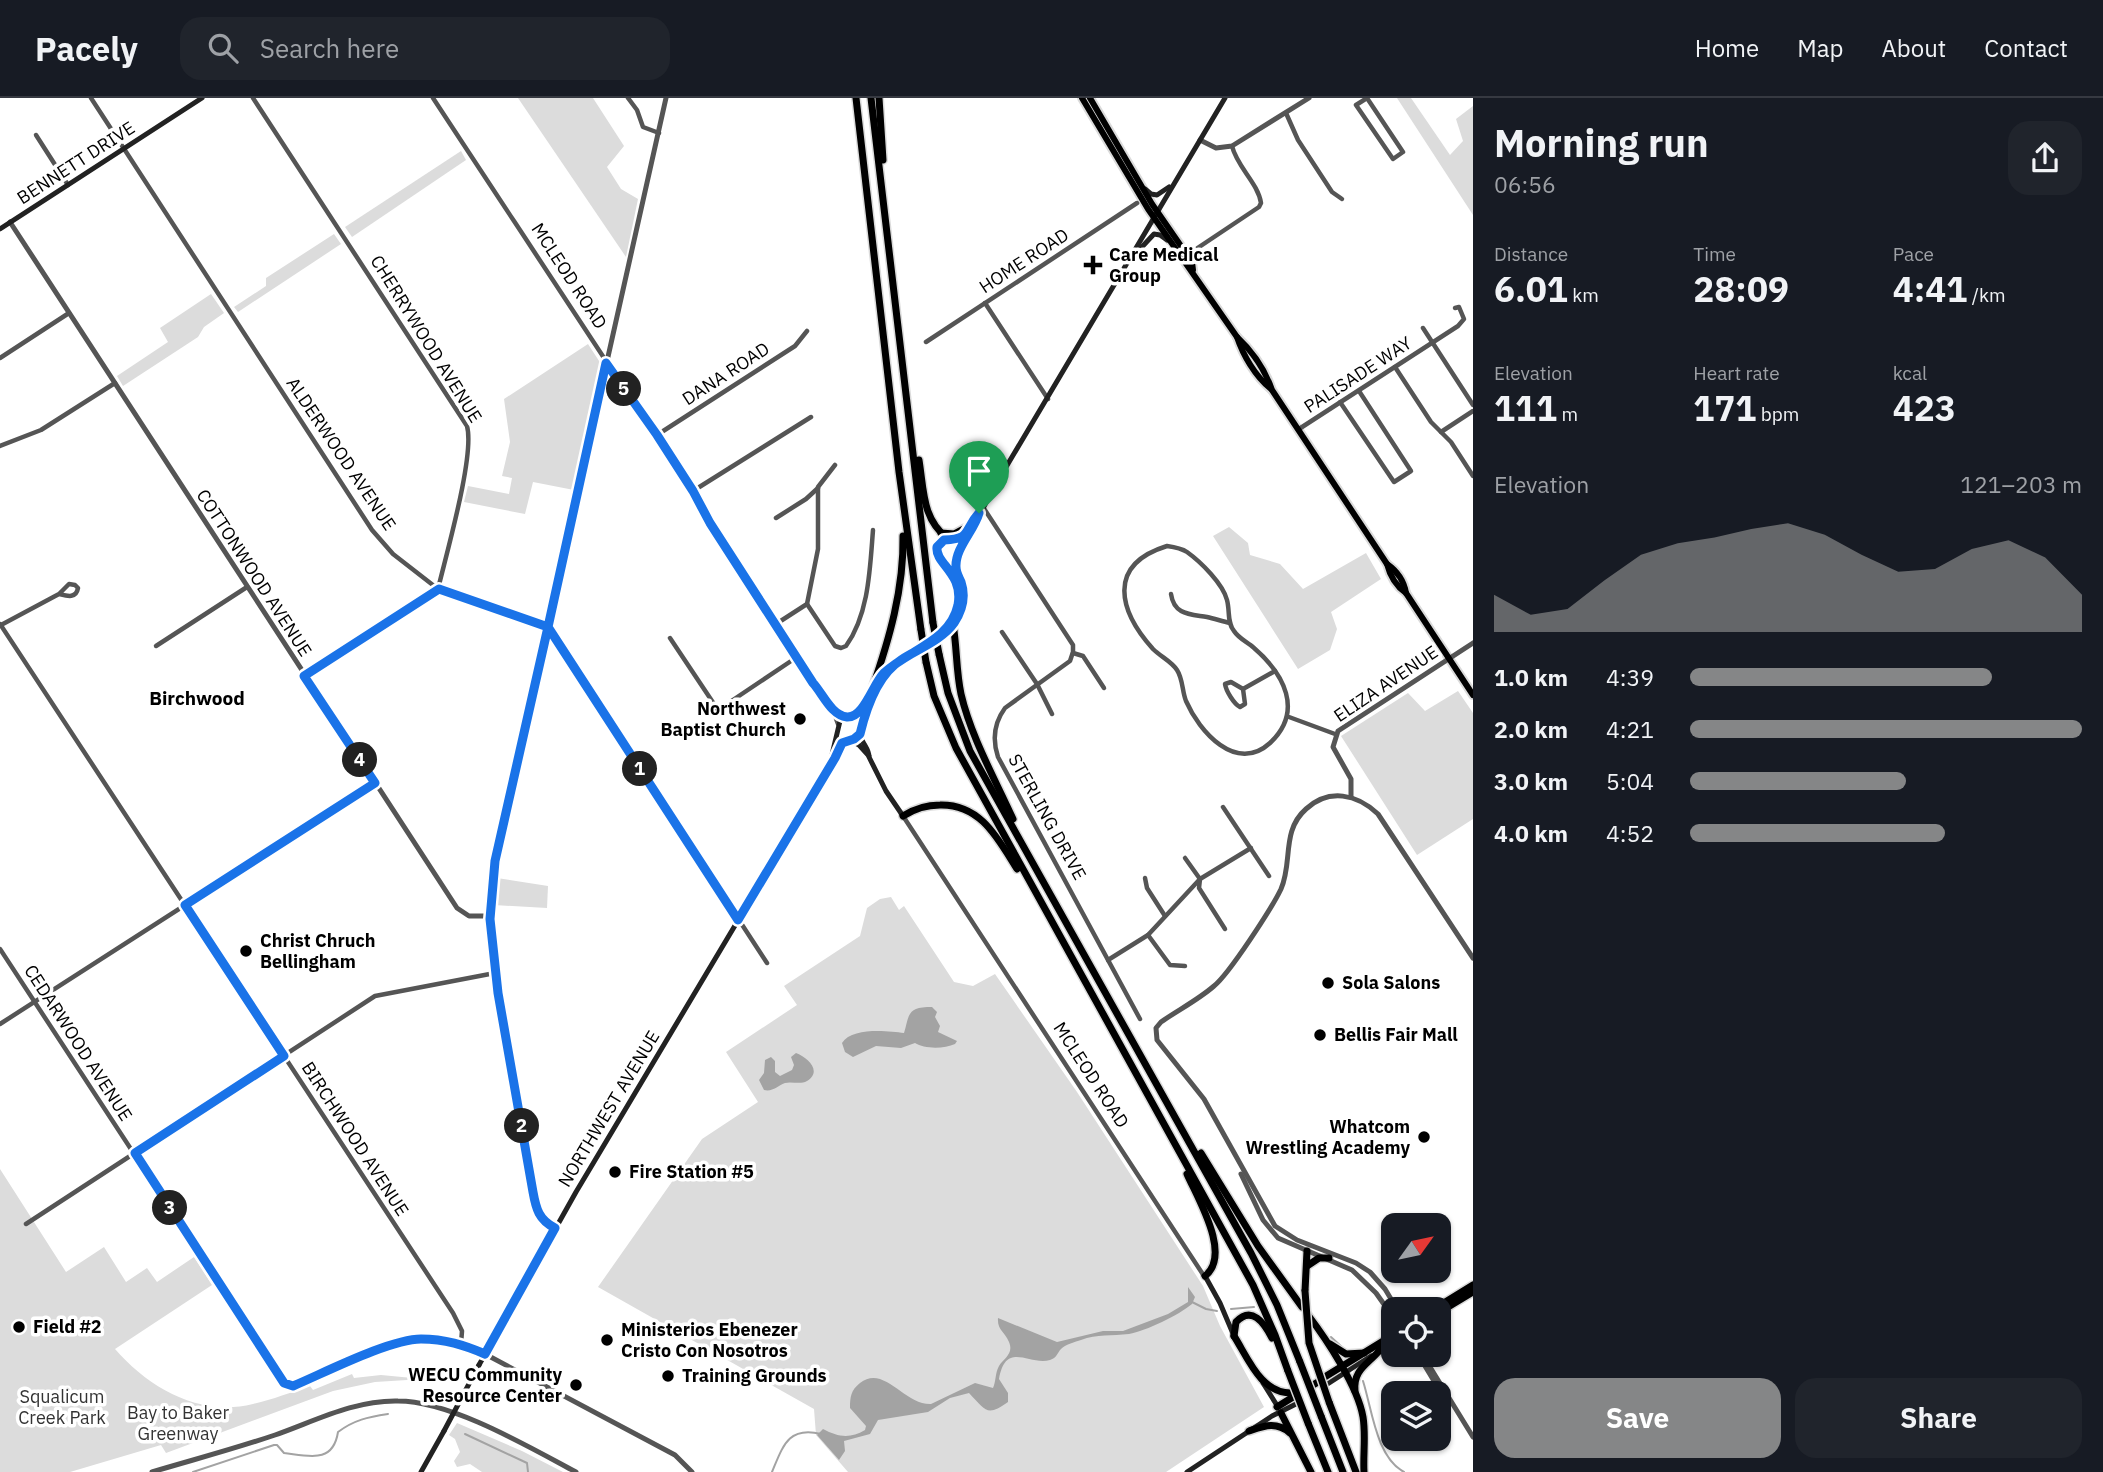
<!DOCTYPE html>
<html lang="en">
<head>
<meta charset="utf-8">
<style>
  :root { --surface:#171b24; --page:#20242c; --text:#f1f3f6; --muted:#9ea1a6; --line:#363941; --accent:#858687 }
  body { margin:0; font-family:"IBM Plex Sans",sans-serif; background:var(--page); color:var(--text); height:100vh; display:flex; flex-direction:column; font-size:26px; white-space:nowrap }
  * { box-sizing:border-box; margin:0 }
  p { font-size:23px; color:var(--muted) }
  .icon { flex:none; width:38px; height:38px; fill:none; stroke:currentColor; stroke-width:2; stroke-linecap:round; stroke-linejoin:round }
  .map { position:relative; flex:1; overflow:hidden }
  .side { display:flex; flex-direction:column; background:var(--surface); width:630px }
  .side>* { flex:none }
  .needle { width:46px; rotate:57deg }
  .buttons { position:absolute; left:1381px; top:1115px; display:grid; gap:14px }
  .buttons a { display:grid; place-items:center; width:70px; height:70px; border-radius:14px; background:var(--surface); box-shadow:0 2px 5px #0004; font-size:35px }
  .pin { position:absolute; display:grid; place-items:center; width:60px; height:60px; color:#fff; margin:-72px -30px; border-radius:50% 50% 50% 0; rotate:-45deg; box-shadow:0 0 7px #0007 }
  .pin .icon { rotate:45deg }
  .km { position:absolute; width:35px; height:35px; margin:-18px; border-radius:50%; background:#222; color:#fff; font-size:19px; line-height:35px; text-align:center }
  .round { display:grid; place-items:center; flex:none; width:74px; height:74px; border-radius:21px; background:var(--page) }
  .head { display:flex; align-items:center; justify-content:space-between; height:119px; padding:0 21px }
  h1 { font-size:38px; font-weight:700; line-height:52px }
  .stats { display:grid; grid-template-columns:repeat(3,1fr); gap:10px; height:119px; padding:7px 21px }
  .stats div { display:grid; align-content:center }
  .stats b { font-size:35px; font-weight:700 }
  .stats small { font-size:19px; font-weight:400 }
  .stats p { font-size:19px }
  .chart { height:196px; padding:14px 21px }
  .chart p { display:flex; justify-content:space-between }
  .chart svg { width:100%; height:126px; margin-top:7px; fill:var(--accent); opacity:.7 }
  .button { display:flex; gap:14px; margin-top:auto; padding:14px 21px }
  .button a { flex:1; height:80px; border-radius:21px; background:var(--accent); color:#fff; font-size:28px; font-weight:700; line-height:80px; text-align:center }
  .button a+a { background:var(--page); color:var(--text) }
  ul { padding:0 21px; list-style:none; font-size:23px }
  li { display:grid; grid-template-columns:112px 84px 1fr; align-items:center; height:52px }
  li i { height:18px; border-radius:9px; background:var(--accent) }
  header { display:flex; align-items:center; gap:42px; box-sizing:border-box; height:98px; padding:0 35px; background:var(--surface); border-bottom:2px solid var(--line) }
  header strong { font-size:33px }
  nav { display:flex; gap:38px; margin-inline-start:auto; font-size:24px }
  .search { width:490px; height:63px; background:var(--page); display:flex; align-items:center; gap:18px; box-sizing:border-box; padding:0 24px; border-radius:21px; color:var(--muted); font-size:26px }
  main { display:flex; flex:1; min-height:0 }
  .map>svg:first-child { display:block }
  .green { fill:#dcdcdc }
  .water { fill:#a3a3a3 }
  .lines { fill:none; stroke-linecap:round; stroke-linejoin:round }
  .stream { stroke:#a3a3a3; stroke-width:2 }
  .primary-casing { stroke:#dbdbdb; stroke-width:10 }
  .trunk-casing { stroke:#dbdbdb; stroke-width:10 }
  .motorway-casing { stroke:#dbdbdb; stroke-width:10 }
  .minor { stroke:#555; stroke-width:4.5 }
  .tertiary { stroke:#555; stroke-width:5 }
  .secondary { stroke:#222; stroke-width:5 }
  .primary { stroke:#000; stroke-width:6 }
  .trunk { stroke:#000; stroke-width:7 }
  .motorway { stroke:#000; stroke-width:7 }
  .motorway-bridge-casing { stroke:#dbdbdb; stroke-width:10; stroke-linecap:butt }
  .secondary-bridge { stroke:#222; stroke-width:5 }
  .motorway-bridge { stroke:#000; stroke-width:7 }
  .route-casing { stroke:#fff; stroke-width:14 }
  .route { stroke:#1a73e8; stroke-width:9 }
  .poi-dot { fill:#000; stroke:#fff; stroke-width:2.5 }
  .labels { text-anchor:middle; stroke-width:7; stroke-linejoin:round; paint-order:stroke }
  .street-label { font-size:18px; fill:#000; stroke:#fff }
  .poi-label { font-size:18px; font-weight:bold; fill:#000; stroke:#fff; text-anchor:start }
  .park-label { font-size:18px; fill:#333; stroke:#fff }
  .neighbourhood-label { font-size:19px; font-weight:bold; fill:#000; stroke:#fff }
</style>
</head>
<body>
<header>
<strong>Pacely</strong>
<div class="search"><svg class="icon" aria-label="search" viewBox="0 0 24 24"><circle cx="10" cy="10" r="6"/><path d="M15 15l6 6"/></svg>Search here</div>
<nav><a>Home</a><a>Map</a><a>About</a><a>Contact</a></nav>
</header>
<main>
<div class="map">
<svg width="1473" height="1374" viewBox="0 0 1473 1374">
  <rect width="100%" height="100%" fill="#fff"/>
  <g class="green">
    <polygon points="518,0 593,0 624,48 607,69 621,91 638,101 626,159"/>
    <polygon points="1397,0 1411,0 1450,57 1463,43 1456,21 1473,8 1473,117"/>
    <polygon points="461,53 466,62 352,139 345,129"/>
    <polygon points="334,136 341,146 238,214 234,209 266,188 266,180"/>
    <polygon points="211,196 224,215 204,229 198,239 123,288 117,278 168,244 160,230"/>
    <polygon points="588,246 601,266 574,392 533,384 525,416 464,404 468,388 509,396 512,380 502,378 510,344 504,301"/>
    <polygon points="1229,429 1248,445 1250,457 1280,466 1303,491 1366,455 1381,481 1331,514 1337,531 1330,552 1298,571 1213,438"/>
    <polygon points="1458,593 1473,615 1473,721 1417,757 1341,638 1408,595 1425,613"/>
    <polygon points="497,780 548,788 547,810 494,807"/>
    <polygon points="891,799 899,812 904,808 954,884 973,888 995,876 1077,994 1203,1188 1220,1228 1264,1309 1166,1374 848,1374 816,1337 814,1311 598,1189 702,1041 758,1004 726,954 797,907 784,888 860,838 867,810 880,801"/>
    <path d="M0 1071 66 1174 104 1149 126 1184 147 1170 157 1184 194 1159 212 1187 115 1251C149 1290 199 1319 253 1306 272 1302 291 1294 310 1288L313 1292 352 1276 354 1280 381 1277 423 1281 375 1284 333 1293 166 1355 161 1347 70 1374H0Z"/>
    <polygon points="457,1325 522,1353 563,1374 482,1374 470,1366 457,1369 454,1363 460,1354 455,1341 449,1337"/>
  </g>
  <g class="water">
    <path d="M927 909H932L937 914 935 919 940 928 938 934 957 943 955 946C944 951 924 951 915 945L901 950 876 948 853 959 845 954 842 945C852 929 888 933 904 935 909 920 906 910 927 909Z"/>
    <path d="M796 955C807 959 823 973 807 983 800 987 792 983 785 985 777 988 773 994 764 992L759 982 764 975 765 962 771 959 775 963V974L780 978 792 972 794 967 791 959Z"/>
    <path d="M1188 1189 1195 1199 1192 1206C1179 1217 1146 1233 1129 1236 1112 1238 1097 1236 1081 1242 1075 1244 1066 1246 1061 1251 1057 1255 1057 1260 1050 1262 1029 1268 1006 1242 999 1281L1008 1295V1304C987 1319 986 1313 969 1295L950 1300 928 1314 878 1322 870 1336 844 1343 845 1353 839 1362 817 1337 823 1331C838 1339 850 1341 865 1332L866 1328 850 1310C850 1299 851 1292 860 1285 884 1266 904 1307 931 1306L975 1285 993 1290C996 1284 995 1275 999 1268 1004 1260 1014 1256 1009 1244 1005 1234 997 1232 998 1220L1057 1244 1103 1233H1123L1168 1216 1188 1204Z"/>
  </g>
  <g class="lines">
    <g class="stream">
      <polyline points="1192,1204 1206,1211 1217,1213"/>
      <polyline points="1231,1211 1254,1209"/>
      <polyline points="1331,1239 1343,1250"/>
      <path d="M1363 1283C1372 1311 1376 1359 1404 1374"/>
      <polyline points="465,1336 527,1365 528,1374"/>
      <path d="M193 1374 274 1347H277L284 1355C309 1358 333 1366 338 1334 354 1322 368 1319 388 1316"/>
      <path d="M772 1374C783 1348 788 1328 821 1336"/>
    </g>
    <defs>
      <g id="primary">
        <path d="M1082 0 1148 111 1237 239C1243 257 1255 278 1271 291"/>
        <polyline points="1090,0 1152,106 1192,164 1193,172"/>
        <path d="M1237 239C1252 253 1265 272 1272 292L1387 466C1390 478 1396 488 1406 495L1473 597"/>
        <path d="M1387 466C1397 473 1404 483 1406 495"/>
      </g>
      <g id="trunk">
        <polyline points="1434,1211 1473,1187"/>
        <polyline points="1438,1215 1473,1194"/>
        <path d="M1234 1238C1248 1260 1261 1296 1292 1295"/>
        <polyline points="1379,1253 1393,1244"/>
        <polyline points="1323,1280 1393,1237"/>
        <polyline points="1313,1287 1318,1284"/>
        <polyline points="1277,1309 1293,1299"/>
      </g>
      <g id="motorway">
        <polyline points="856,0 899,374 921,532"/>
        <polyline points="871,0 933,525"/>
        <polyline points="879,0 883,62"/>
        <path d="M919 362C924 393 922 421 948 441"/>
        <polyline points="941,435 954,436 969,428"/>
        <path d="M953 526C957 549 956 573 961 596 971 639 995 681 1013 721"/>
        <polyline points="939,556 948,595 970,653 1251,1155 1277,1207 1300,1264"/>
        <polyline points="926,564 934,598 956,650 1253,1187 1275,1237 1288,1273"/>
        <path d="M872 591C889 542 904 491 903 438"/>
        <path d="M903 718C914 711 927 707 940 707 981 706 998 741 1017 771"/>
        <polyline points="1201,1055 1258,1148 1302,1209"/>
        <path d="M1187 1076C1198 1101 1232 1157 1205 1178"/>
        <polyline points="1307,1168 1319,1160 1329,1160"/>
        <polyline points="1305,1193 1307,1153"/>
        <path d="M1308 1217C1327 1242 1358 1289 1363 1319 1366 1337 1363 1356 1364 1374"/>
        <path d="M1234 1238 1236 1224C1252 1207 1264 1225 1272 1240"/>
        <polyline points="1330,1246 1346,1256 1364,1255"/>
        <path d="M1355 1293C1353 1272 1367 1267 1379 1253"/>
        <polyline points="1329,1304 1356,1374"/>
        <polyline points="1281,1315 1311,1374"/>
        <polyline points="1321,1318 1343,1374"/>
        <polyline points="1308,1325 1328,1374"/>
        <path d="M1249 1333C1264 1328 1276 1323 1290 1335"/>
      </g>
    </defs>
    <use href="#primary" class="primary-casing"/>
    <use href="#trunk" class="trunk-casing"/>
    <use href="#motorway" class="motorway-casing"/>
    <g class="minor">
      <polyline points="91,0 372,432 393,456 438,491 548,529 767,865"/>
      <path d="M253 0 467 328C475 357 446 457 438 491L305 577"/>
      <path d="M433 0C561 195 690 388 813 585L832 610 847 619"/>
      <polyline points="628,0 637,12 643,29 659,35"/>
      <polyline points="1367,0 1356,7 1393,61 1403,54 1367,0"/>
      <polyline points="1286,15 1298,42 1332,94 1342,101"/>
      <polyline points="36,37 68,87"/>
      <path d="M1187 157 1259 109 1261 105C1258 85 1237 69 1232 48"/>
      <polyline points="985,205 1048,301"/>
      <polyline points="1423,230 1473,307"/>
      <polyline points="926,244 1137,105"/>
      <polyline points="0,260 69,215"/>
      <polyline points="1395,269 1431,324 1451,344 1473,378"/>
      <polyline points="1340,304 1394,384 1411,373 1359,293"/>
      <polyline points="1299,331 1458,228 1464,221 1459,209 1455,210"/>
      <polyline points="1441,334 1473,313"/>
      <polyline points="657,337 795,248 807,233"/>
      <polyline points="0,348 41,332 115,285"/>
      <polyline points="693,393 811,319"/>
      <path d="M983 409 1073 547V554L1070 563 1005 610C994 625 992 641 998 659 1046 746 1092 834 1140 921"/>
      <polyline points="776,420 806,401 818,390"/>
      <path d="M1167 448C1174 449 1181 450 1187 454 1201 464 1223 486 1227 502 1230 513 1227 525 1234 533 1239 541 1248 544 1254 550 1284 576 1304 613 1270 645 1236 676 1199 633 1186 603 1182 593 1183 581 1177 572 1171 563 1161 559 1153 551 1119 513 1106 467 1167 448Z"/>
      <path d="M1171 496C1174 517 1190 516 1207 519 1215 521 1222 523 1230 525"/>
      <path d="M807 506 835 548 841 550 846 548C869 516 870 470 873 432"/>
      <polyline points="0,526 453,1215 462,1233 461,1246"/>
      <polyline points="776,526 807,506 818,451 818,389 835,367"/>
      <path d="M1 527 59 496C67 498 76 501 78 490L75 487 69 486 59 496"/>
      <polyline points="1002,534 1037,586 1052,616"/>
      <polyline points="670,540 718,612 797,559"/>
      <polyline points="156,548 247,489"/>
      <polyline points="1073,555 1083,558 1104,590"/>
      <path d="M1231 584 1243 591 1245 606 1240 609C1234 606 1226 593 1225 586Z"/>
      <polyline points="1243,591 1275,573"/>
      <polyline points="818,596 835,618 838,626"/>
      <polyline points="1289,619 1335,636"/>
      <polyline points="1223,709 1269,778"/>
      <polyline points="903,718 1204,1178"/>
      <polyline points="1185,760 1200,781 1199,790 1225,831"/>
      <polyline points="1145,780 1147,790 1165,818"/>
      <polyline points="1148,837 1170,867 1185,868"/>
      <path d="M0 851 284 1285 293 1288C339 1269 398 1234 449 1243 461 1245 473 1251 485 1256"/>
      <polyline points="1108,862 1148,837 1200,781 1251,750"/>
      <polyline points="0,926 375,685"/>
      <polyline points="26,1126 375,898 495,875"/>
    </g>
    <g class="tertiary">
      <polyline points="1200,42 1216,50 1232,48 1309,0"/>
      <polyline points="10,124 457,810 469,818 490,818"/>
      <polyline points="1351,698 1351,681 1333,649 1338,633 1473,545"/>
      <polyline points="1241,1076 1263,1122 1278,1140 1352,1172 1376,1195 1393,1219"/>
      <path d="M554 1130 540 1120 533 1094C525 1044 516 995 507 945 496 882 486 828 495 763L666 0"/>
      <path d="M1397 1211 1385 1191 1370 1174 1356 1165 1297 1142 1275 1128 1204 1001 1157 942 1156 930 1161 924C1178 912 1198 902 1214 888 1229 876 1272 810 1281 791 1293 764 1281 733 1306 711 1329 690 1357 696 1378 716L1473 860"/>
      <polyline points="485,1256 675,1357 692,1374"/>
      <polyline points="1422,1256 1473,1339"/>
      <polyline points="1423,1258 1422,1263 1437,1288 1444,1292"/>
      <path d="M152 1374C192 1362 234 1351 275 1337 315 1323 354 1302 398 1303 451 1303 529 1349 576 1374"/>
    </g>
    <g class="secondary">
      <polyline points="1145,91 1151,96 1157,97 1169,89"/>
      <polyline points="0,131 202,0"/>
      <polyline points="1140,151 1154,136 1160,137 1167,142"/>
      <path d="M952 442C966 442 969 427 977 417"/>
      <path d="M951 522C961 505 961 485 948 469 943 462 937 460 937 451L942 443 950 441 957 446 959 455"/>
      <path d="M887 575C878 594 858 615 861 638 862 646 869 650 869 659L886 693 903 718"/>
      <polyline points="851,618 858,616 863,609 883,576 953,526 962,510 963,501 962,486 956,470 959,455 996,386 1225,0"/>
      <polyline points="850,642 859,647 869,658"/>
      <polyline points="830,665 840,623 851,618 857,621 861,627"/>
      <polyline points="1205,1178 1220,1205 1234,1238"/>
      <polyline points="479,1267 576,1094 835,660 838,651 847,642"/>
      <polyline points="1263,1285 1278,1309"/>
      <polyline points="1326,1287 1371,1258"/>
      <polyline points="421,1374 444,1333"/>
      <polyline points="1187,1374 1272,1318 1296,1306"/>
    </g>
    <use href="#primary" class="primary"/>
    <use href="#trunk" class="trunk"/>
    <use href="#motorway" class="motorway"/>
    <defs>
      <g id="motorway-bridge">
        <polyline points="933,525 939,556"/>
        <polyline points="921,532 926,564"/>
        <polyline points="1305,1193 1309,1245 1329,1304"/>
        <polyline points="1300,1264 1321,1318"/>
        <polyline points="1288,1273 1308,1325"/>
      </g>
    </defs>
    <use href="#motorway-bridge" class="motorway-bridge-casing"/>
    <polyline class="secondary-bridge" points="444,1333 479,1267"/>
    <use href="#motorway-bridge" class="motorway-bridge"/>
  </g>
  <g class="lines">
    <defs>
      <path id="route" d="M979 415C974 433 955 450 956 469 956 475 959 479 961 484 966 499 962 513 954 525 942 542 918 551 901 562 877 577 866 611 860 636L854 641 842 645 835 660 738 822 548 529 495 763 490 821 498 895 533 1094C536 1111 539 1122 555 1130L485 1256C464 1247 445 1241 421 1241 390 1241 324 1275 293 1288L284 1285 135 1055 284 958 185 807 375 685 304 578 439 491 548 529 606 265 657 337 693 393 710 425 813 585C823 596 831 617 847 619 864 620 873 586 884 575 908 552 950 544 958 507 964 475 935 466 937 449L944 442C972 441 963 433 979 415"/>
    </defs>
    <use href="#route" class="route-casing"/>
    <use href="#route" class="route"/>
  </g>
  <g class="poi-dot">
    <path d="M1089.5 156.5h7v7h7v7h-7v7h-7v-7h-7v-7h7z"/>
    <circle cx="800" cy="621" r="7"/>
    <circle cx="246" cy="853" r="7"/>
    <circle cx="1328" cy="885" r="7"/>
    <circle cx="1320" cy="937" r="7"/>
    <circle cx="1424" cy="1039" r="7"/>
    <circle cx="615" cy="1074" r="7"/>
    <circle cx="19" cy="1229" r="7"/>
    <circle cx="607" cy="1242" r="7"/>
    <circle cx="668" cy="1278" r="7"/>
    <circle cx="576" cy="1287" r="7"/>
  </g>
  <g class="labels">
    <g class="street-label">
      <text transform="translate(76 65) rotate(-33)" y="6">BENNETT DRIVE</text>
      <text transform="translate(1024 163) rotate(-33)" y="6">HOME ROAD</text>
      <text transform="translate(569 178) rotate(57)" y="6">MCLEOD ROAD</text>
      <text transform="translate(426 241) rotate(58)" y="6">CHERRYWOOD AVENUE</text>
      <text transform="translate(726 276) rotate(-33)" y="6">DANA ROAD</text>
      <text transform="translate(1358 277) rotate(-33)" y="6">PALISADE WAY</text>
      <text transform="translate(341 356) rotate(56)" y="6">ALDERWOOD AVENUE</text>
      <text transform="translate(254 475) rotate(57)" y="6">COTTONWOOD AVENUE</text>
      <text transform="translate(1386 586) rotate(-34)" y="6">ELIZA AVENUE</text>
      <text transform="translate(1047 719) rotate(61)" y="6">STERLING DRIVE</text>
      <text transform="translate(78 945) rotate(57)" y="6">CEDARWOOD AVENUE</text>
      <text transform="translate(1091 977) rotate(57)" y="6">MCLEOD ROAD</text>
      <text transform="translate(609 1011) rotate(-59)" y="6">NORTHWEST AVENUE</text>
      <text transform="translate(355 1041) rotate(57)" y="6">BIRCHWOOD AVENUE</text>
    </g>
    <g class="poi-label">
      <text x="1109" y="163">Care Medical<tspan x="1109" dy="21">Group</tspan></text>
      <text x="786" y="617" text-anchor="end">Northwest<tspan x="786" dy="21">Baptist Church</tspan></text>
      <text x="260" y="849">Christ Chruch<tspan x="260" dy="21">Bellingham</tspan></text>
      <text x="1342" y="891">Sola Salons</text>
      <text x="1334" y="943">Bellis Fair Mall</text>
      <text x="1410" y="1035" text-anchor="end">Whatcom<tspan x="1410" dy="21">Wrestling Academy</tspan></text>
      <text x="629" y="1080">Fire Station #5</text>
      <text x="33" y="1235">Field #2</text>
      <text x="621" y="1238">Ministerios Ebenezer<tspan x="621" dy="21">Cristo Con Nosotros</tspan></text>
      <text x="562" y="1283" text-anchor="end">WECU Community<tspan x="562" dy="21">Resource Center</tspan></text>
      <text x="682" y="1284">Training Grounds</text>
    </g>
    <g class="park-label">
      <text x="62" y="1305">Squalicum<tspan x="62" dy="21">Creek Park</tspan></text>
      <text x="178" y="1321">Bay to Baker<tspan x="178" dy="21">Greenway</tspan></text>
    </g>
    <g class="neighbourhood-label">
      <text x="197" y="607">Birchwood</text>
    </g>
  </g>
</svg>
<div class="buttons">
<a><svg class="needle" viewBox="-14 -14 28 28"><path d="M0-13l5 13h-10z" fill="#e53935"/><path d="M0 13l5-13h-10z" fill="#9ea1a6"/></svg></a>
<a><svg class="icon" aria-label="locate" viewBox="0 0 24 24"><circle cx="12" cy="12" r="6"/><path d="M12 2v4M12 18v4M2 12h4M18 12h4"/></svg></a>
<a><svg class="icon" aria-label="layers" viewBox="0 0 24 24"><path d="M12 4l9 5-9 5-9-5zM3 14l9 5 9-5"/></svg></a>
</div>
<div class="pin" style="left:979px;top:415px;background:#1e9e55"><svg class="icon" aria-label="arrive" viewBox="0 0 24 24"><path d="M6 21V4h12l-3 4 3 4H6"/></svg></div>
<b class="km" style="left:640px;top:671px">1</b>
<b class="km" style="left:522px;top:1028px">2</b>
<b class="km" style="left:170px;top:1110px">3</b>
<b class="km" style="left:360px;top:662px">4</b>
<b class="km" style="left:624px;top:291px">5</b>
</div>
<section class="side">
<div class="head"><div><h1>Morning run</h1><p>06:56</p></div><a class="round"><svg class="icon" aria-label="share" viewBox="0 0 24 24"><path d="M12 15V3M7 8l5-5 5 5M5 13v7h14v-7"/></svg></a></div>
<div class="stats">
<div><p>Distance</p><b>6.01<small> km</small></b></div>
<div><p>Time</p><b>28:09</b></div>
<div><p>Pace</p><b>4:41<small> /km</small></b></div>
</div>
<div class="stats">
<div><p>Elevation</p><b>111<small> m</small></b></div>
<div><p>Heart rate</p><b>171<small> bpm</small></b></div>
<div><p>kcal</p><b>423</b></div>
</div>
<div class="chart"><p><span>Elevation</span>121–203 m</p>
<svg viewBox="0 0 160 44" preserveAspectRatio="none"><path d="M0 44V31L10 38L20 36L30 26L40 17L50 13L60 11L70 8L80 6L90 10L100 17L110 23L120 22L130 15L140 12L150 18L160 31V44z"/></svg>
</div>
<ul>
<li><b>1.0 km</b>4:39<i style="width:77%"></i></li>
<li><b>2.0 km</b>4:21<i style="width:100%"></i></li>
<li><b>3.0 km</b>5:04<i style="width:55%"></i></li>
<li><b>4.0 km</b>4:52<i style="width:65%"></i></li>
</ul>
<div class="button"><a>Save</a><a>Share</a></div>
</section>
</main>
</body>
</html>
